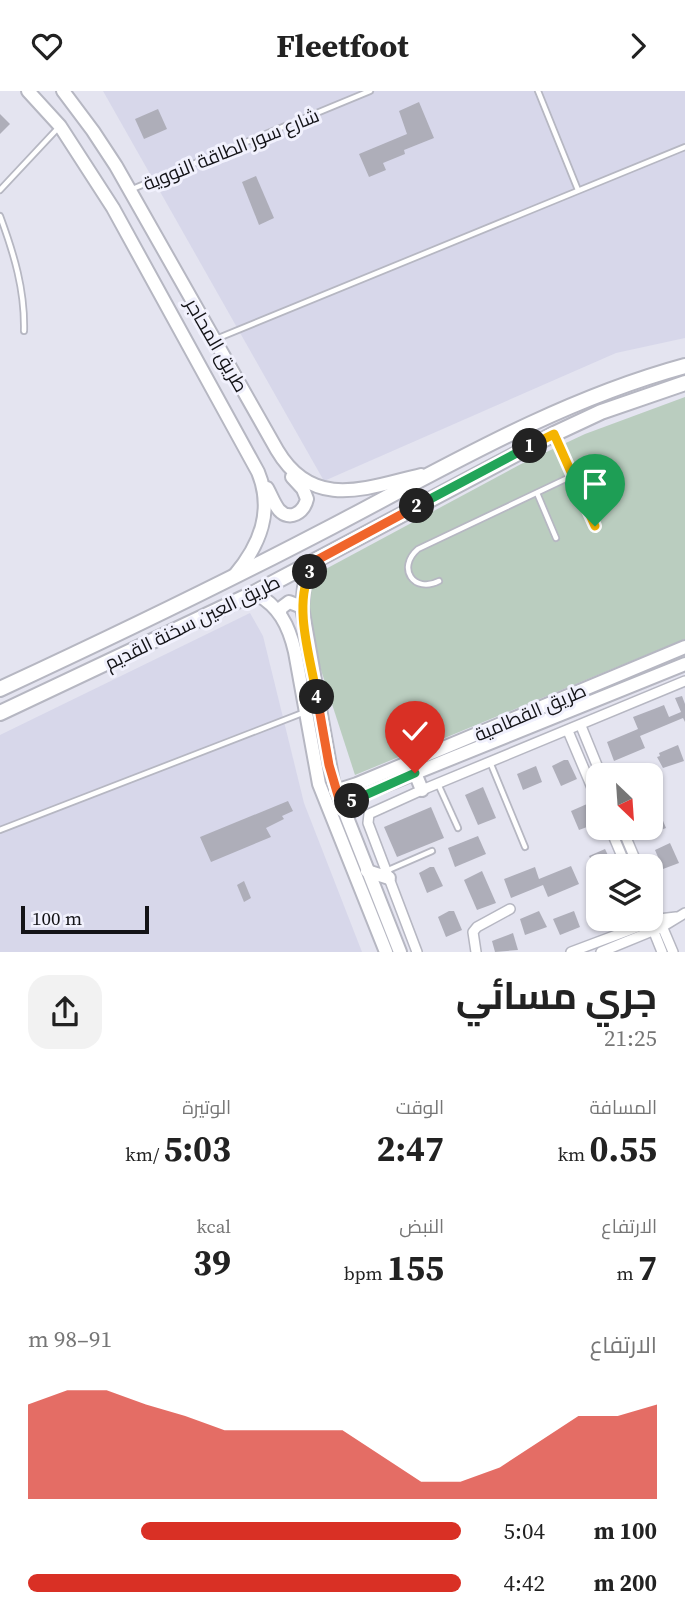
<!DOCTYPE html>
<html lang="ar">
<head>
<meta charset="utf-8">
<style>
  :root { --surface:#fff; --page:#f2f2f2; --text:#222; --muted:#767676; --accent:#d93025 }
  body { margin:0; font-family:"Source Serif 4",Cairo,serif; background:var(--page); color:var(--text); direction:rtl; height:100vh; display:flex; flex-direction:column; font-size:26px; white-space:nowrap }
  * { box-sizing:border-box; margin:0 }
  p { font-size:23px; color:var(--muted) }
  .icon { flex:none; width:38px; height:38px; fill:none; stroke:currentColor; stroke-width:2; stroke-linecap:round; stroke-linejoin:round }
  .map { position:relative; height:861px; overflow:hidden; direction:ltr }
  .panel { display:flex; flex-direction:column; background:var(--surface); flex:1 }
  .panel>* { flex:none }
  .needle { width:46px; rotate:155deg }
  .buttons { position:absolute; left:586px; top:672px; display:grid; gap:14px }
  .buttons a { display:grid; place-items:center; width:77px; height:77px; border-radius:14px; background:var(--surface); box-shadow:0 2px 5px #0004; font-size:35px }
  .scale { position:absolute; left:21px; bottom:18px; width:128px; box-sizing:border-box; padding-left:7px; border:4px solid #131317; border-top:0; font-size:19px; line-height:24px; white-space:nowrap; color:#131317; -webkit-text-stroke:5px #f1f1fd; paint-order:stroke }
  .pin { position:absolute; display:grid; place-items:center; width:60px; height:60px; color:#fff; margin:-72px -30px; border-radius:50% 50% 50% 0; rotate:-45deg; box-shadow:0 0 7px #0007 }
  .pin .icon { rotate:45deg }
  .km { position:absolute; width:35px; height:35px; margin:-18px; border-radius:50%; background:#222; color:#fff; font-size:19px; line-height:35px; text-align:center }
  .round { display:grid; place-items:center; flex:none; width:74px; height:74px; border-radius:21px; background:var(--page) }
  .overview { display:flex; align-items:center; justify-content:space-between; height:119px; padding:0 28px }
  h1 { font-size:38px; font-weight:700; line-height:52px }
  .metrics { display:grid; grid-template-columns:repeat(3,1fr); gap:10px; height:119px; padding:7px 28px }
  .metrics div { display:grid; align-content:center }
  .metrics b { font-size:35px; font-weight:700 }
  .metrics small { font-size:19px; font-weight:400 }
  .metrics p { font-size:19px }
  .chart { height:196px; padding:14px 28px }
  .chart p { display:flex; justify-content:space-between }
  .chart svg { width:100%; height:126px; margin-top:7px; fill:var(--accent); opacity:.7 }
  ul { padding:0 28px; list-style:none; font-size:23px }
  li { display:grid; grid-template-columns:112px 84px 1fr; align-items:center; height:52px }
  li i { height:18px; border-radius:9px; background:var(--accent) }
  header { display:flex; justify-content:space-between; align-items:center; height:91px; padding:0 28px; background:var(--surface); font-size:32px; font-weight:700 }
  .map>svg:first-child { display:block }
  .built { fill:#d7d7ea }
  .green { fill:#bacdbf }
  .building { fill:#aeaeb9 }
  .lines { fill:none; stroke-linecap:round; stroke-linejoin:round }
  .lane-casing { stroke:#b6b7c2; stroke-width:8 }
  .street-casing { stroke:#b6b7c2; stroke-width:12 }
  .secondary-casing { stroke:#b6b7c2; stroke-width:16 }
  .primary-casing { stroke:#b6b7c2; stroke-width:18 }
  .lane { stroke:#fff; stroke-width:4.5 }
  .street { stroke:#fff; stroke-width:9 }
  .secondary { stroke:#fff; stroke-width:12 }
  .primary { stroke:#fff; stroke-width:14 }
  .split-1-casing { stroke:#fff; stroke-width:14 }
  .split-2-casing { stroke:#fff; stroke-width:14 }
  .split-3-casing { stroke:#fff; stroke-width:14 }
  .split-4-casing { stroke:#fff; stroke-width:14 }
  .split-5-casing { stroke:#fff; stroke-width:14 }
  .split-6-casing { stroke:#fff; stroke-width:14 }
  .split-1 { stroke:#f5b400; stroke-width:9 }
  .split-2 { stroke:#22a559; stroke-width:9 }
  .split-3 { stroke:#f0652b; stroke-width:9 }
  .split-4 { stroke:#f5b400; stroke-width:9 }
  .split-5 { stroke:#f0652b; stroke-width:9 }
  .split-6 { stroke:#22a559; stroke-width:9 }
  .labels { text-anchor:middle; stroke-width:6; stroke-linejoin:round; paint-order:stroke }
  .street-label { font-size:19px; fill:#131317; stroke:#f1f1fd }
</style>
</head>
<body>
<header><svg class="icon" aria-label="forward" viewBox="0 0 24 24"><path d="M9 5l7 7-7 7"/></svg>Fleetfoot<svg class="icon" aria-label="heart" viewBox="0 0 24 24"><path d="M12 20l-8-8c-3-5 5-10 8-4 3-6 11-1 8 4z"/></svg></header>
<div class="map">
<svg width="685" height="861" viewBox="0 0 685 861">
  <rect width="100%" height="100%" fill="#e4e4f0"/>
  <g class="built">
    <polygon points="103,0 685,0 685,247 616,262 324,390"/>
    <polygon points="250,522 263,545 304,712 362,861 0,861 0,644"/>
  </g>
  <polygon class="green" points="685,306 685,548 355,684 308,539 310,503 314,490 322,480 523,372 585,343"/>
  <g class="building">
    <polygon points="419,11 434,47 404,59 405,63 383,72 386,79 369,86 359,63 407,43 399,20"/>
    <polygon points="158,18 167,38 144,48 135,28"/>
    <polygon points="0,23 10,33 0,43"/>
    <polygon points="256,85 274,127 259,134 242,91"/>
    <polygon points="682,605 685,613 685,631 683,627 640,645 645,657 614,670 607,651 638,638 633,626 654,618 664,614 669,626 681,621 675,607"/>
    <polygon points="678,654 684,670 663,677 657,666 660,665 659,662"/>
    <polygon points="564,669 568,669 577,688 561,695 552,675"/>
    <polygon points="536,675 542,691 523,699 517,683"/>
    <polygon points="483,696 496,727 478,734 465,704"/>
    <polygon points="288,710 293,720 282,725 284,728 266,737 271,746 211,771 200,746"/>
    <polygon points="587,713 595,733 579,739 571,720"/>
    <polygon points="431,716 444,747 397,766 384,736"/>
    <polygon points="658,718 666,737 651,743 651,720"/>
    <polygon points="478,745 486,763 455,776 448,757"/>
    <polygon points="670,752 679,772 663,778 655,759"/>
    <polygon points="605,758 613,775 594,775 589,765"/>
    <polygon points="571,775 579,793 548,806 543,794 511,807 504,788 535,776 539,788"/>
    <polygon points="430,776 434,776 443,795 427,802 419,782"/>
    <polygon points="482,780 496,812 477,819 464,789"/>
    <polygon points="244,790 251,807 244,811 237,794"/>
    <polygon points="449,820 454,820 462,839 446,846 438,826"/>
    <polygon points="539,820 547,836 525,844 520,828"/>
    <polygon points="574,820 580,836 560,844 553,828"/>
    <polygon points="513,842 518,859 495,861 492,850"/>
  </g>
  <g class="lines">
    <defs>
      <g id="lane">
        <polyline points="538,0 578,99"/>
        <polyline points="0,99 59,36"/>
        <polyline points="130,99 370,0"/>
        <path d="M0 125C14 163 25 199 24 240"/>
        <polyline points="216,248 685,56"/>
        <polyline points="555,347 595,435"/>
        <polyline points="537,402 556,447"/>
        <path d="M439 490C414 503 396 477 418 458L572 385"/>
        <polyline points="490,671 525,756"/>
        <polyline points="438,693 458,737"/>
        <polyline points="0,739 305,621"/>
        <polyline points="386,780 432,760"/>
      </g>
      <g id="street">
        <polyline points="581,635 601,684"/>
        <polyline points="568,640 598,711"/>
        <polyline points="610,737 626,775"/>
        <polyline points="622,737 638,775"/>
        <polyline points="651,809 673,861"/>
        <polyline points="652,836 662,861"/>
        <polyline points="417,861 368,732 369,723 422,699 685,590"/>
        <polyline points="476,861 473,841 477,836 510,818"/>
        <polyline points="571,861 659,828 676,826"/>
        <polyline points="601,861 662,836 685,822"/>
      </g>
      <g id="secondary">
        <path d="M28 0 60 35 113 117 258 381C274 420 260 454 234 485"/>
        <path d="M63 0 93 40 116 75 277 359C313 420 366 397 421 384"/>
        <path d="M267 397C271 404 274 413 279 419 290 431 304 421 307 408L303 398 292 386"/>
        <polyline points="317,469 304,496 302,516 333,691 400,861"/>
        <path d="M254 502C279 514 289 535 295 561L319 693 386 861"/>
        <polyline points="280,521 281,517 289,511 302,516"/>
        <polyline points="415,682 422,699"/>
        <polyline points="335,700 357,693 685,556"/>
        <polyline points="342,718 361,704 685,573"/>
        <polyline points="367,780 389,787"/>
      </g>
      <g id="primary">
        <path d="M0 598C112 546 224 492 333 435 447 375 560 309 685 275"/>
        <polyline points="0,622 254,502 554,343 601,321 685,292"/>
      </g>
    </defs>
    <use href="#lane" class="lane-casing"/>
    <use href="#street" class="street-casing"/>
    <use href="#secondary" class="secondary-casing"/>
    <use href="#primary" class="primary-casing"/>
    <use href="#lane" class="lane"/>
    <use href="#street" class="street"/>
    <use href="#secondary" class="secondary"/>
    <use href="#primary" class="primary"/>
  </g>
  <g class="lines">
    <defs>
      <polyline id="split-1" points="530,355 554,343 595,435"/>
      <polyline id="split-2" points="417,415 530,355"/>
      <polyline id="split-3" points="310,481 317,469 417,415"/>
      <path id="split-4" d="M310 481C293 516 311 569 317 606"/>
      <polyline id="split-5" points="317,606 329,674 342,718 352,710"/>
      <polyline id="split-6" points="352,710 415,682"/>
    </defs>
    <use href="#split-1" class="split-1-casing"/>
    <use href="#split-2" class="split-2-casing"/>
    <use href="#split-3" class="split-3-casing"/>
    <use href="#split-4" class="split-4-casing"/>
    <use href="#split-5" class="split-5-casing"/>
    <use href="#split-6" class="split-6-casing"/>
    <use href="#split-1" class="split-1"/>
    <use href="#split-2" class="split-2"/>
    <use href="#split-3" class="split-3"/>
    <use href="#split-4" class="split-4"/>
    <use href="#split-5" class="split-5"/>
    <use href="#split-6" class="split-6"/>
  </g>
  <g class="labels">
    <g class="street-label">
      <text transform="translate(231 58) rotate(-22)" y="7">شارع سور الطاقة النووية</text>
      <text transform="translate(217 254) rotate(60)" y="7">طريق المحاجر</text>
      <text transform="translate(192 531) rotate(-26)" y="7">طريق العين سخنة القديم</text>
      <text transform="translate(530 621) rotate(-23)" y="7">طريق القطامية</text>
    </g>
  </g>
</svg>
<div class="buttons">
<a><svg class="needle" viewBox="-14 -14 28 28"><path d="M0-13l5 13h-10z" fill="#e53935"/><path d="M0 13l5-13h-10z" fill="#767676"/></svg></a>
<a><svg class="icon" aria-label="layers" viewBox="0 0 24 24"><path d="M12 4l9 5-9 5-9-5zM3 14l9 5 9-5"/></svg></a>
</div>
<div class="scale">100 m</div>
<div class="pin" style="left:595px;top:435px;background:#1e9e55"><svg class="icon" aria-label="arrive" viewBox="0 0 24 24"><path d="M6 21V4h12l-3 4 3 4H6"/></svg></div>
<div class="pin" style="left:415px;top:682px;background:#d93025"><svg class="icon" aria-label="check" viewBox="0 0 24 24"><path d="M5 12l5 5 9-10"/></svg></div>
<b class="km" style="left:530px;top:355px">1</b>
<b class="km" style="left:417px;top:415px">2</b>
<b class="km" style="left:310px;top:481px">3</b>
<b class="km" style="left:317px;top:606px">4</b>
<b class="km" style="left:352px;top:710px">5</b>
</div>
<section class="panel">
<div class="overview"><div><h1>جري مسائي</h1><p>21:25</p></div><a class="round"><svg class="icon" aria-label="share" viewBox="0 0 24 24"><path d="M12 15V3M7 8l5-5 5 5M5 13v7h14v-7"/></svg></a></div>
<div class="metrics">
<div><p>المسافة</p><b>0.55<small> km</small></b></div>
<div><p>الوقت</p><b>2:47</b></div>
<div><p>الوتيرة</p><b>5:03<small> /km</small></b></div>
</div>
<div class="metrics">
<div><p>الارتفاع</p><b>7<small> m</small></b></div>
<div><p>النبض</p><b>155<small> bpm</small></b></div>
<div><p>kcal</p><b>39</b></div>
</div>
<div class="chart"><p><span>الارتفاع</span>91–98 m</p>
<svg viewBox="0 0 160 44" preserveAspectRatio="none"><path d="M0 44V11L10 6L20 6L30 11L40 15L50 20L60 20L70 20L80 20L90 29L100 38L110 38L120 33L130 24L140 15L150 15L160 11V44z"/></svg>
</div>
<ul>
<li><b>100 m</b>5:04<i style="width:74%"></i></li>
<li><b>200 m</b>4:42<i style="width:100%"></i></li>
</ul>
</section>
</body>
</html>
